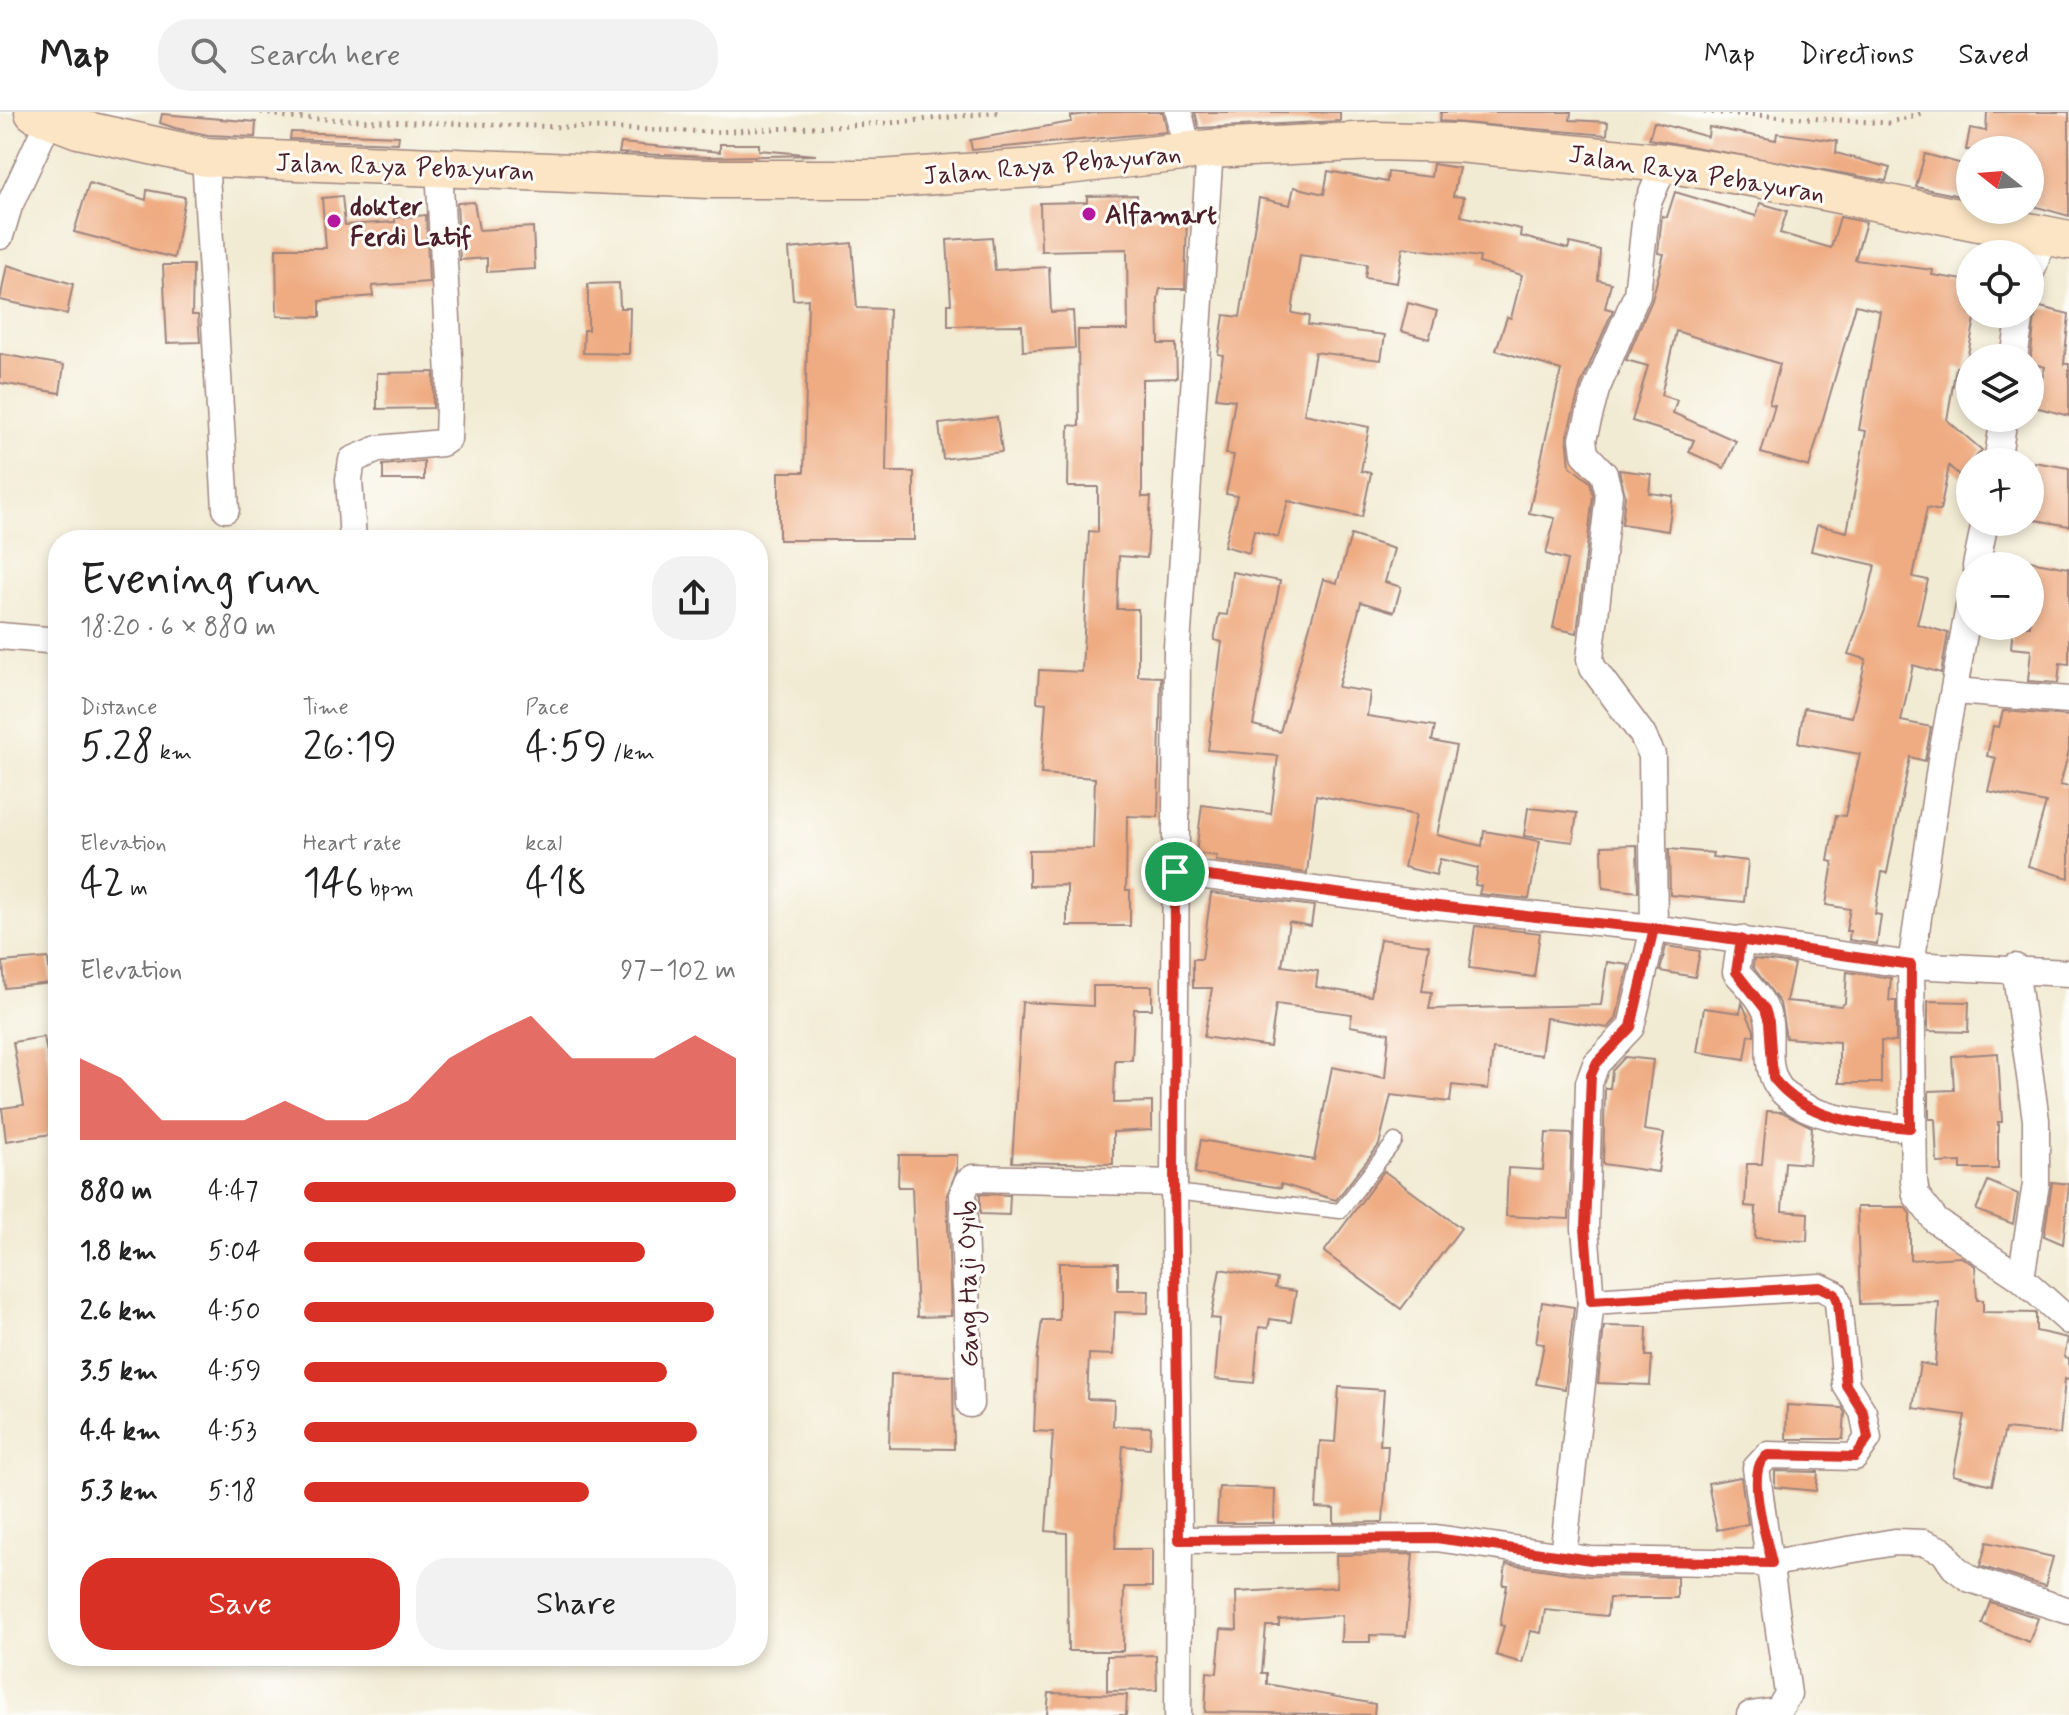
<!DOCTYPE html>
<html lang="en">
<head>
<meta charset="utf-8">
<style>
  :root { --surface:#fff; --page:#f2f2f2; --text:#222; --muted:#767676; --line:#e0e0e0; --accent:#d93025 }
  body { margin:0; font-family:Mynerve,sans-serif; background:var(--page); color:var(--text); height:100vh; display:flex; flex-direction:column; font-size:30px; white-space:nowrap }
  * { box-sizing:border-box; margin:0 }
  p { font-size:26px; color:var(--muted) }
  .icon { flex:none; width:44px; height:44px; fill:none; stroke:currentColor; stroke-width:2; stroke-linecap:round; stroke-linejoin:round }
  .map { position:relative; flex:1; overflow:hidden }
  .panel { position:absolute; left:48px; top:418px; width:720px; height:1136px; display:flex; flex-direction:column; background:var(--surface); border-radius:32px; box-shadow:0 4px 12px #0003 }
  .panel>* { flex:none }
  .needle { width:52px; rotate:287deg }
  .fabs { position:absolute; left:1956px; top:24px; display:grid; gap:16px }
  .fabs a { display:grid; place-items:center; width:88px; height:88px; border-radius:50%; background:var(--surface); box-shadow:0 4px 12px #0003; font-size:40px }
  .pin { position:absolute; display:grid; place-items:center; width:68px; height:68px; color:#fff; margin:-34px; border:4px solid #fff; border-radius:50%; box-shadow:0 2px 8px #0007 }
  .round { display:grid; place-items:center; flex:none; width:84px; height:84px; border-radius:32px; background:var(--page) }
  .summary { display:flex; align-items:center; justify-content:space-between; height:136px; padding:0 32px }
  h1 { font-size:44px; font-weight:600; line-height:60px }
  .metrics { display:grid; grid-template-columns:repeat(3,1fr); gap:12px; height:136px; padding:8px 32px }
  .metrics div { display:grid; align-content:center }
  .metrics b { font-size:40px; font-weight:600 }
  .metrics small { font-size:22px; font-weight:400 }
  .metrics p { font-size:22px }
  .chart { height:224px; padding:16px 32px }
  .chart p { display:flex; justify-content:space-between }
  .chart svg { width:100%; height:144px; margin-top:8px; fill:var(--accent); opacity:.7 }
  .button { display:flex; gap:16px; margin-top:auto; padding:16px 32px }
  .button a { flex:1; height:92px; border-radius:32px; background:var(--accent); color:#fff; font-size:32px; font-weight:600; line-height:92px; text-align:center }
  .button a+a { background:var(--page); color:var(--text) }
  ul { padding:0 32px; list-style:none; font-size:26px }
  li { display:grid; grid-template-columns:128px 96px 1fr; align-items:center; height:60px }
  li i { height:20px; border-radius:10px; background:var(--accent) }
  header { display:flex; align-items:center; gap:48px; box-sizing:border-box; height:112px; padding:0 40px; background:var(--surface); border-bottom:2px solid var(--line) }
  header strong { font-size:38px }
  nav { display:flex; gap:44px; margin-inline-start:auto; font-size:28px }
  .search { width:560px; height:72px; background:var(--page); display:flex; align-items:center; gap:20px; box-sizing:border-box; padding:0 28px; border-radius:32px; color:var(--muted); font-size:30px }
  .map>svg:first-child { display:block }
  .building { fill:#efab81 }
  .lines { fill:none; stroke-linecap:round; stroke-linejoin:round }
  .lane-casing { stroke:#9e857f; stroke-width:17 }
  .street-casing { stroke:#9e857f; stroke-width:29 }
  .secondary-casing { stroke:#9e857f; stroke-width:41 }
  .path { stroke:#9e857f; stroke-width:5; stroke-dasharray:2 6; stroke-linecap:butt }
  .lane { stroke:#fff; stroke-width:14 }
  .street { stroke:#fff; stroke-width:26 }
  .secondary { stroke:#fce5c4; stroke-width:38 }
  .route-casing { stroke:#fff; stroke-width:16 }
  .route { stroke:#d93025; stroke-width:10 }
  .poi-dot { fill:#b5179e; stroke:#fdfcf7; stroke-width:3 }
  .labels { text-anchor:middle; stroke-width:6; stroke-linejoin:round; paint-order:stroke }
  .street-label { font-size:26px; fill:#4a1f2b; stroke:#fdfcf7 }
  .poi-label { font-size:26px; font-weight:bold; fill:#4a1f2b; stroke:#fdfcf7; text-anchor:start }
</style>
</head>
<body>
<header>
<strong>Map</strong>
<div class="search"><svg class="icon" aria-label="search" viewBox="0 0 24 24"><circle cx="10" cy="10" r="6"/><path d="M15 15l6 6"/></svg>Search here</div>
<nav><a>Map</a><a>Directions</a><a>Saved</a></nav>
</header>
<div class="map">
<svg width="2069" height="1603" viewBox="0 0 2069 1603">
  <rect width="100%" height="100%" fill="#fdfcf7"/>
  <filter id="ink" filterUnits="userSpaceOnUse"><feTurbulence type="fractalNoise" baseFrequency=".0125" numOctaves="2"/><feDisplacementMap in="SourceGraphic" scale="16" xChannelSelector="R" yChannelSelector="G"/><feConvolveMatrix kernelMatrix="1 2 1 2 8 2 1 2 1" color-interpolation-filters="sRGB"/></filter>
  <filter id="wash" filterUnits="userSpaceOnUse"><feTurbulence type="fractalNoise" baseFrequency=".006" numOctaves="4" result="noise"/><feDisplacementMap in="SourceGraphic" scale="32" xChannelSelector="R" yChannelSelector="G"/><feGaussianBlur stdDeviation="1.8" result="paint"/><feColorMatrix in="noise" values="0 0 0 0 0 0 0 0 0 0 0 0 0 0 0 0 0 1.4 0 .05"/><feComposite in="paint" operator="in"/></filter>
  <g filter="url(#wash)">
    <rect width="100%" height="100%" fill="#f2ebd3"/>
    <g id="blocks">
      <g class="building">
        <polygon points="1103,0 1163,0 1167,20 972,38 970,28 1071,10 1071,4"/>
        <polygon points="1195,0 1340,0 1340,9 1199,16"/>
        <polygon points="1441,0 1571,0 1570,8 1608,10 1607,23 1440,9"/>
        <polygon points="1987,0 2069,0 2069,104 2030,93 2030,38 1966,38 1970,16 1986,19"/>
        <polygon points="162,2 256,10 255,25 208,23 175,16 160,11"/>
        <polygon points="1654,10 1708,25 1709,15 1776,28 1777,21 1837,29 1836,41 1890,56 1886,69 1649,27"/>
        <polygon points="291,20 399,24 398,31 290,27"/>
        <polygon points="621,31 720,40 720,32 759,32 759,38 816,43 708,45 619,41"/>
        <polygon points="1925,42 1970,54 1970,86 1916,75"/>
        <polygon points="1433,52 1459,56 1453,84 1464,85 1461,104 1521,117 1520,124 1568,137 1570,131 1600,138 1598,168 1611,171 1605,196 1613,198 1581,272 1567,323 1570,354 1590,370 1593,383 1577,521 1553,516 1567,448 1546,442 1555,406 1529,401 1561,258 1496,238 1507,205 1511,206 1522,163 1479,151 1480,145 1403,135 1397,171 1365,166 1367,152 1300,143 1292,201 1309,204 1308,213 1385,223 1381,248 1315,240 1304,302 1369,315 1361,359 1371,361 1362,405 1288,389 1278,425 1254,418 1249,441 1224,434 1237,384 1226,382 1234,343 1226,342 1235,288 1216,286 1223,243 1218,242 1224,203 1240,205 1259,86 1290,93 1294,75 1324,82 1328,59 1387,70 1388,60 1431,65"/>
        <polygon points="89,71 146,88 147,78 185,85 174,146 74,120"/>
        <polygon points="1675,80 1756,104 1760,91 1787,99 1780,121 1831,136 1840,105 1866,110 1855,148 1933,158 1932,163 1970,169 1970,202 1976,202 1965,257 1956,255 1947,308 1982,338 1960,364 1949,354 1940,399 1927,396 1913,465 1928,468 1917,512 1948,521 1941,561 1913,553 1901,609 1931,615 1925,649 1910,645 1887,761 1882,760 1875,802 1881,803 1877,832 1849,828 1850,819 1846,819 1850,797 1826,793 1833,750 1828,749 1836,703 1845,704 1860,642 1798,631 1804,596 1852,605 1866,547 1848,542 1865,497 1875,453 1811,439 1817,413 1847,420 1866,319 1859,318 1880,199 1856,193 1809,355 1761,341 1775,293 1769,292 1780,252 1676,219 1661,283 1677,288 1673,301 1736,329 1724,356 1689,340 1694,328 1632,309 1648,254 1626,248 1652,188 1664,142 1658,141 1662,104 1667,105"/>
        <polygon points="1137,83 1137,105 1187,104 1185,177 1160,177 1158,186 1159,232 1176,232 1177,266 1142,267 1142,385 1151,385 1147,446 1119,444 1117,497 1138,497 1138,564 1161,565 1158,705 1127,704 1126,778 1130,778 1130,814 1067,814 1067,773 1029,774 1029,738 1093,737 1095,666 1041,662 1046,591 1037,590 1039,558 1082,560 1089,419 1098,420 1098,375 1068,375 1069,313 1079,314 1078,218 1128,218 1127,137 1041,139 1040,91 1087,90 1087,84"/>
        <polygon points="342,84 345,113 395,110 395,106 426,103 429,170 372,174 373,184 320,189 320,205 277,204 276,136 326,136 322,86"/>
        <polygon points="474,90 479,118 533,115 535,157 487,160 487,146 460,148 457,91"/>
        <polygon points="992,125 995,158 1049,155 1051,200 1073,199 1075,236 1023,239 1022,213 948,214 948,192 951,192 947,128"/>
        <polygon points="852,131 857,196 889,197 886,360 914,360 914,428 779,428 779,360 804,360 808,187 793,188 789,137"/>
        <polygon points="7,153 73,172 67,202 0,188"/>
        <polygon points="163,153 193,153 192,203 198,203 200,230 167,231"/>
        <polygon points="619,171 620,196 630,196 629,242 583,241 584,218 588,218 588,172"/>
        <polygon points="1408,191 1437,199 1429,227 1401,219"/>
        <polygon points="2036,194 2069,202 2064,252 2069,252 2069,304 2035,295 2045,255 2030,251"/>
        <polygon points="0,242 64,253 60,281 0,271"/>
        <polygon points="434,260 433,296 377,297 377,261"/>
        <polygon points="997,305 1002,340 943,347 939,312"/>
        <polygon points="424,349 424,368 383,368 383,353"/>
        <polygon points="2034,350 2069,356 2069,414 2030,407"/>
        <polygon points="1619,358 1651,362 1649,381 1673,384 1668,419 1622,412 1625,383"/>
        <polygon points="1351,423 1394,437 1385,470 1401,475 1394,500 1361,490 1338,575 1370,580 1367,604 1435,614 1432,629 1456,634 1437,723 1482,734 1484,719 1540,729 1529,787 1479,782 1481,774 1475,773 1478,756 1440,747 1436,763 1404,755 1416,703 1316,683 1307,761 1216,749 1217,744 1196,741 1202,693 1271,702 1278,644 1208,638 1222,530 1214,528 1219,502 1227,503 1232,460 1280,469 1253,613 1280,620 1323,467 1337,471"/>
        <polygon points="2030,449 2069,456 2069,552 2060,551 2058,571 2028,569 2031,538 2011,536 2013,514 2030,514"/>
        <polygon points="2003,599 2069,604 2069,639 2060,673 2069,675 2069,766 2028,754 2046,691 1988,679 1996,646 1987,644 1993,614 1999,615"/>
        <polygon points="1528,696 1577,701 1573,730 1524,724"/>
        <polygon points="1637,733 1638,780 1603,776 1602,734"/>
        <polygon points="1669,737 1713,741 1712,745 1748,749 1744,790 1670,783"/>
        <polygon points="1211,781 1314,794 1311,814 1289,810 1282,854 1318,859 1316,875 1371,884 1380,827 1429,833 1422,879 1432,880 1429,897 1601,893 1607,850 1629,853 1616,907 1608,916 1546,906 1541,943 1493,937 1488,977 1452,973 1450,990 1391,983 1379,1033 1336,1088 1281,1072 1281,1076 1195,1061 1201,1028 1314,1048 1332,955 1385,966 1389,921 1350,914 1352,902 1276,892 1270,935 1204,925 1212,876 1193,876 1193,847 1202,847"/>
        <polygon points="1475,814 1540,821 1534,865 1469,856"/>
        <polygon points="1666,834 1700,839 1695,865 1660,859"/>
        <polygon points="48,846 51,871 5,876 3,850"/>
        <polygon points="1754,847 1794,852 1786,889 1841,894 1845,891 1847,860 1891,866 1889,889 1896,889 1896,930 1881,929 1881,971 1839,971 1839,930 1786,926 1780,891 1753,855"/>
        <polygon points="1093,874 1152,874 1152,897 1134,897 1132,948 1115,948 1114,991 1152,990 1152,1018 1113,1020 1113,1052 1012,1050 1022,890 1093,894"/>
        <polygon points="1928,889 1969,890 1968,920 1928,919"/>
        <polygon points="1742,891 1754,918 1754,923 1749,923 1745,947 1697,940 1704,896 1740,901"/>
        <polygon points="44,925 54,977 58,976 58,1021 6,1029 2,996 24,993 13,930"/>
        <polygon points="1998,941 2002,1010 1998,1010 1998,1057 1961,1057 1961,1050 1937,1051 1935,1007 1929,1007 1929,979 1954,978 1952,944"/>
        <polygon points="1625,945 1653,948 1644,1018 1664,1021 1658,1060 1603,1052 1605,976 1610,976 1612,959"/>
        <polygon points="1767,999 1782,1000 1812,1015 1809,1052 1785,1050 1782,1099 1808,1101 1807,1129 1755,1126 1756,1095 1745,1094 1747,1052 1762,1052"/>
        <polygon points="1546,1021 1572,1022 1569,1107 1506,1104 1508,1056 1543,1058"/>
        <polygon points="899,1043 957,1043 957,1058 947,1083 951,1204 917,1205 912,1075 898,1075"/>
        <polygon points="1384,1059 1461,1116 1401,1197 1324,1140"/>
        <polygon points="1988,1069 2018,1082 2013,1112 1976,1098"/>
        <polygon points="2052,1070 2069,1072 2063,1132 2044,1124"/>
        <polygon points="980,1082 1010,1083 1009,1103 980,1102"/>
        <polygon points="1857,1095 1905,1095 1910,1102 1910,1148 1961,1145 1975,1154 1977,1188 1983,1188 1983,1200 2036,1201 2036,1219 2068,1226 2064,1245 2069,1246 2069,1268 2065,1267 2060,1322 2005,1317 1992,1373 1953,1363 1965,1303 1913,1296 1920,1251 1935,1254 1939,1190 1860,1192"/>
        <polygon points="1059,1151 1118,1151 1118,1178 1149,1178 1148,1201 1115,1200 1113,1243 1089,1242 1087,1287 1114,1288 1113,1314 1151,1315 1150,1336 1123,1334 1115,1437 1152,1437 1152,1475 1124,1475 1123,1539 1068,1539 1067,1421 1046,1419 1053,1320 1034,1319 1037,1245 1042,1208 1059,1208"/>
        <polygon points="1220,1157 1277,1167 1275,1176 1296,1179 1291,1210 1270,1207 1268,1216 1259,1215 1254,1271 1215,1267 1220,1207 1211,1206"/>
        <polygon points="1542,1190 1574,1195 1565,1277 1536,1272 1544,1232 1536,1231"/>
        <polygon points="1604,1214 1647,1215 1646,1244 1652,1244 1650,1273 1598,1271"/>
        <polygon points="891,1262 953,1264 954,1337 889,1336"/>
        <polygon points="1339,1275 1384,1278 1380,1333 1388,1333 1383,1410 1334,1411 1334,1397 1316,1396 1320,1329 1335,1330"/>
        <polygon points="1787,1293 1842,1296 1845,1301 1843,1327 1786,1327"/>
        <polygon points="1775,1359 1818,1360 1816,1379 1775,1375"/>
        <polygon points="1741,1365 1748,1412 1717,1418 1708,1371"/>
        <polygon points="1219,1375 1275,1377 1274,1411 1217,1411"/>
        <polygon points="1987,1430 2053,1445 2045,1474 1980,1454"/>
        <polygon points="1413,1442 1406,1524 1370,1523 1370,1530 1341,1530 1342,1503 1279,1508 1279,1514 1266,1514 1262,1561 1267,1561 1267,1572 1375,1592 1374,1603 1205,1600 1207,1560 1217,1561 1221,1517 1237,1518 1236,1480 1337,1475 1336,1443"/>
        <polygon points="1506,1452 1589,1464 1677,1465 1677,1486 1609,1486 1607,1504 1545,1498 1541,1521 1531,1519 1522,1551 1496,1543 1504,1514 1500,1513 1507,1473 1503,1473"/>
        <polygon points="1990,1490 2038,1506 2029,1530 1982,1512"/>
        <polygon points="1156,1543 1157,1578 1107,1579 1107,1544"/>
        <polygon points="1049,1581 1127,1583 1126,1603 1047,1603"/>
      </g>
    </g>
  </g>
  <g filter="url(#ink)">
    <use href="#blocks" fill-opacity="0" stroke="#9e857f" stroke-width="2"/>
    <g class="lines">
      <defs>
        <polyline id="lane" points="1174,1080 1340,1099 1395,1029"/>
        <g id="street">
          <polyline points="1179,0 1188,40"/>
          <polyline points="205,45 226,397"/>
          <polyline points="0,124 9,94 50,6"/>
          <polyline points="2030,163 2045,123"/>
          <polyline points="2014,246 2021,202"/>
          <polyline points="1997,350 2004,306"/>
          <polyline points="353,428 349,367 352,348 378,337 442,331 448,327 450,264 439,55"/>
          <polyline points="1976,454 1985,410"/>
          <polyline points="1970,489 1942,642 1911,853 1914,1069 1916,1083 1936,1109 2021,1166 2069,1209"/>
          <polyline points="0,524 58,529"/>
          <polyline points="1954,579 2069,588"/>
          <polyline points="1175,760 1432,793 1654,816 1911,853 2069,861"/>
          <path d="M1741 827 1736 860C1749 875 1767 891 1769 911 1771 928 1767 945 1772 961 1784 1007 1873 1013 1910 1016"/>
          <polyline points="2015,855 2036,1008 2036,1072 2021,1166"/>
          <polyline points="1591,1189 1820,1175 1835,1182 1838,1190 1846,1273 1863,1300 1868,1326 1855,1345 1768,1343 1756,1356 1788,1582 1778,1599 1750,1603"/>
          <polyline points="970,1292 963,1082 967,1070 973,1066 1174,1071"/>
          <polyline points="1179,1428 1436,1426 1591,1448 1772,1451 1895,1430 1924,1431 1943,1439 1954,1455 1970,1467 2069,1499"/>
          <polyline points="1563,1444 1591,1189 1585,1116 1589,971 1596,952 1631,915 1654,816 1652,643 1642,622 1593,556 1590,547 1609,382 1604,362 1585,342 1583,327 1596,278 1637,182 1647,93 1665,51"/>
          <polyline points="1178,1603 1179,1428 1174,1071 1177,535 1210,37"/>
        </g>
        <polyline id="secondary" points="34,0 78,17 205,45 708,67 880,67 1049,55 1210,37 1375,29 1458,31 1665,51 1763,67 2069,128"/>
      </defs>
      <use href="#lane" class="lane-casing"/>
      <use href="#street" class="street-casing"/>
      <use href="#secondary" class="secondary-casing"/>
      <g class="path">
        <polyline points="261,0 293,6 714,20 890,11 1000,0"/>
        <polyline points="1704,0 1888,11 1925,0"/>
      </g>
      <use href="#lane" class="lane"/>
      <use href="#street" class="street"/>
      <use href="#secondary" class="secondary"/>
    </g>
  </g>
  <g class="lines" filter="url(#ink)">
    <defs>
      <path id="route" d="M1175 760 1174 1071 1179 1428 1436 1426 1591 1448 1772 1451C1767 1427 1743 1355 1768 1343L1855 1345 1868 1326 1863 1300 1846 1273 1838 1190 1835 1182 1820 1175 1591 1189 1585 1116 1591 963 1596 952 1631 915 1654 816 1911 853 1910 1016C1859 1012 1808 1009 1773 966L1769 910 1765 897 1736 860 1741 827C1638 814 1534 806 1430 793 1345 783 1260 770 1175 760"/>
    </defs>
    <use href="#route" class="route-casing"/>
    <use href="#route" class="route"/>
  </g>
  <g class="poi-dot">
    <circle cx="1089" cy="102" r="8"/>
    <circle cx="334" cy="109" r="8"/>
  </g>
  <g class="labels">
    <g class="street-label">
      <text transform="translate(1052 52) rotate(-5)" y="9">Jalan Raya Pebayuran</text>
      <text transform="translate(405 54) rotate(2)" y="9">Jalan Raya Pebayuran</text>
      <text transform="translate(1697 61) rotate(9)" y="9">Jalan Raya Pebayuran</text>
      <text transform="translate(967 1172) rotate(-91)" y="9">Gang Haji Oyib</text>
    </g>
    <g class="poi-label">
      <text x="350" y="103">dokter<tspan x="350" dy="30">Ferdi Latif</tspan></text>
      <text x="1105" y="111">Alfamart</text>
    </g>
  </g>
</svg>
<div class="fabs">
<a><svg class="needle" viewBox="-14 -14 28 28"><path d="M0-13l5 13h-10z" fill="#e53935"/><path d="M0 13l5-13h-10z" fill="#767676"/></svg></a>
<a><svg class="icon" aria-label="locate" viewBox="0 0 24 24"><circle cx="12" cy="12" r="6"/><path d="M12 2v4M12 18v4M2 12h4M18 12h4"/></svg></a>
<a><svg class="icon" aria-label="layers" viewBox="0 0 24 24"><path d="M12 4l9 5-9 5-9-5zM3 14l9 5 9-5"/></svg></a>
<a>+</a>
<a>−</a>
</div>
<div class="pin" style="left:1175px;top:760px;background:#1e9e55"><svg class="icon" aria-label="arrive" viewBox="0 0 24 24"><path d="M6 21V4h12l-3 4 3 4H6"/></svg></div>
<section class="panel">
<div class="summary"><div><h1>Evening run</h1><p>18:20 · 6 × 880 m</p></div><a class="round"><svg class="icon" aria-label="share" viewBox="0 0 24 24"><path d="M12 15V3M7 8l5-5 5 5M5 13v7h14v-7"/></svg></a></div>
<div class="metrics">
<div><p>Distance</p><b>5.28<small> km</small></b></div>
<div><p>Time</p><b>26:19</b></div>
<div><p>Pace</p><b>4:59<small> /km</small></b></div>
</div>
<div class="metrics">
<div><p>Elevation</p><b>42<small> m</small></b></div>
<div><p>Heart rate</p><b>146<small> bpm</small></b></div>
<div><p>kcal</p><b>418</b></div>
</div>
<div class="chart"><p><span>Elevation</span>97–102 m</p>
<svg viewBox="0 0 160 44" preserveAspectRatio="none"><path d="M0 44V19L10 25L20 38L30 38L40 38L50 32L60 38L70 38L80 32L90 19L100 12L110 6L120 19L130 19L140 19L150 12L160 19V44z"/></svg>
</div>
<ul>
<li><b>880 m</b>4:47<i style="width:100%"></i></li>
<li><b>1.8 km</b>5:04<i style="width:79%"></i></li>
<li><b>2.6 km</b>4:50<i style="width:95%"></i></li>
<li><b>3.5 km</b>4:59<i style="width:84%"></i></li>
<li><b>4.4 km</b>4:53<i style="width:91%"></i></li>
<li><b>5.3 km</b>5:18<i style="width:66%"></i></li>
</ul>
<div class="button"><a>Save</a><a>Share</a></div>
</section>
</div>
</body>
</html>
